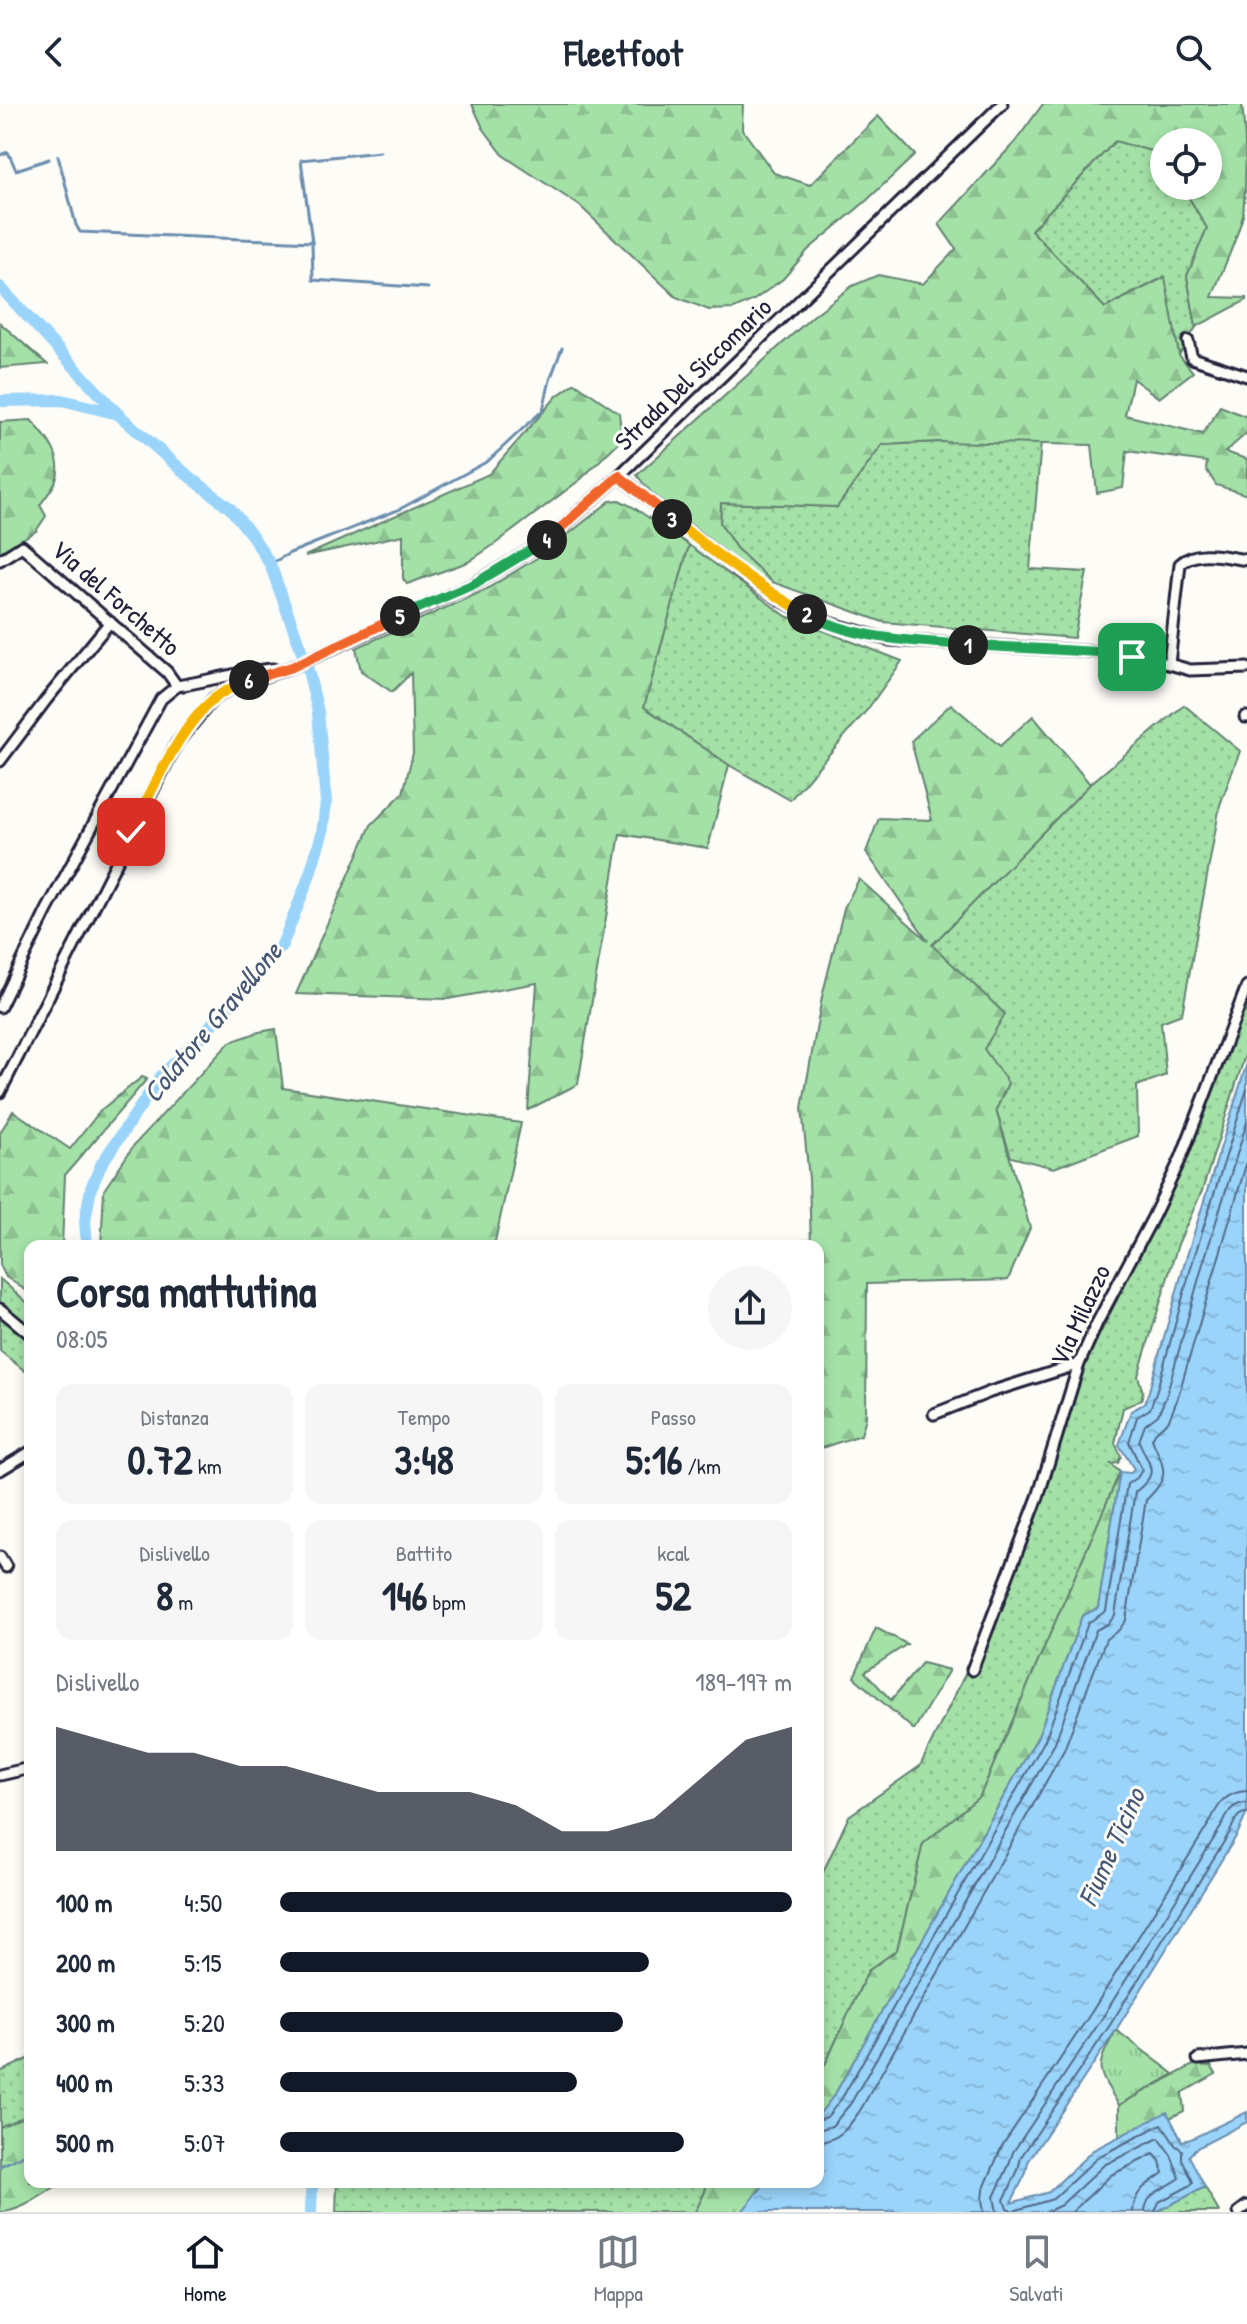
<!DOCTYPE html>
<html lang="it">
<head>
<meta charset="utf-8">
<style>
  :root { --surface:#fff; --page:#f6f6f7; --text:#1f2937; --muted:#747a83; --line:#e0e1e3; --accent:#111827 }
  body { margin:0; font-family:"Patrick Hand",sans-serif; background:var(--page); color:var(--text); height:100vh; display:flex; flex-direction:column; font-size:30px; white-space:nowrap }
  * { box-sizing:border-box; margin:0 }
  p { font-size:26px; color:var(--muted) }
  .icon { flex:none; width:44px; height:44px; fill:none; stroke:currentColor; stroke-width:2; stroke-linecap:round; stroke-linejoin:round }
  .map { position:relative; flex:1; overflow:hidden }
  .sheet { position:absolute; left:24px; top:1136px; width:800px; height:948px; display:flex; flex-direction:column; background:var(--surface); border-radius:16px; box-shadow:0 4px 12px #0003 }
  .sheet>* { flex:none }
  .buttons { position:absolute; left:1150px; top:24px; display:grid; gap:16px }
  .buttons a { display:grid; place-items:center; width:72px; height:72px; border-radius:50%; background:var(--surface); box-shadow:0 4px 12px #0003; font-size:40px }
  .pin { position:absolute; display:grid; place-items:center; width:68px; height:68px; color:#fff; margin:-34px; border-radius:16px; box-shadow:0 4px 12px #0006 }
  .km { position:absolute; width:40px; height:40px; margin:-20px; border-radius:50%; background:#222; color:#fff; font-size:22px; line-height:40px; text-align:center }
  .round { display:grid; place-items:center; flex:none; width:84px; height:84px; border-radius:42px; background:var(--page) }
  .overview { display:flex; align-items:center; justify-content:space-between; height:136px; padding:0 32px }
  h1 { font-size:44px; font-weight:800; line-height:60px }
  .stats { display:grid; grid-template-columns:repeat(3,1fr); gap:12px; height:136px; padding:8px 32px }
  .stats div { display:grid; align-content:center; border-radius:16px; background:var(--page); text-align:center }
  .stats b { font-size:40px; font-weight:800 }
  .stats small { font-size:22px; font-weight:400 }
  .stats p { font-size:22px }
  .chart { height:224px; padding:16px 32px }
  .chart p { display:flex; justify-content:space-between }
  .chart svg { width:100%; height:144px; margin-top:8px; fill:var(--accent); opacity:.7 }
  ul { padding:0 32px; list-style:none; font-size:26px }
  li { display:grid; grid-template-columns:128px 96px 1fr; align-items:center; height:60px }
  li i { height:20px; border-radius:10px; background:var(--accent) }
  header { display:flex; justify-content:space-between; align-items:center; height:104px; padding:0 32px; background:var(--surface); font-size:36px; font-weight:800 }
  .dock { display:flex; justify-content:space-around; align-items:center; height:112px; border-top:2px solid var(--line); background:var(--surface); font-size:22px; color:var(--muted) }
  .dock a { display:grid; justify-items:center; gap:4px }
  .dock .current { color:var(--accent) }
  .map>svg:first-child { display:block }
  .grass { fill:url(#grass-dots); stroke:#638271; stroke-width:2 }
  .forest { fill:url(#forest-firs); stroke:#638271; stroke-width:2 }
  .park { fill:url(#park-tufts); stroke:#638271; stroke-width:2 }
  .water { fill:url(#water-ripples); stroke:#6a8dae; stroke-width:2 }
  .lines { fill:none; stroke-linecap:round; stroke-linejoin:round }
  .shore { stroke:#526987; stroke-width:2 }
  .stream { stroke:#6a8dae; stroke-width:3 }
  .canal { stroke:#9ad4fa; stroke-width:12 }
  .street-casing { stroke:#22223b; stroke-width:15 }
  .street { stroke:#fdfcf7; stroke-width:9 }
  .split-1-casing { stroke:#fff; stroke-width:16 }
  .split-2-casing { stroke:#fff; stroke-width:16 }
  .split-3-casing { stroke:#fff; stroke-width:16 }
  .split-4-casing { stroke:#fff; stroke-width:16 }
  .split-5-casing { stroke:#fff; stroke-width:16 }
  .split-6-casing { stroke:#fff; stroke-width:16 }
  .split-7-casing { stroke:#fff; stroke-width:16 }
  .split-1 { stroke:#22a559; stroke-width:10 }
  .split-2 { stroke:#22a559; stroke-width:10 }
  .split-3 { stroke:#f5b400; stroke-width:10 }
  .split-4 { stroke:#f0652b; stroke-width:10 }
  .split-5 { stroke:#22a559; stroke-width:10 }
  .split-6 { stroke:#f0652b; stroke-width:10 }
  .split-7 { stroke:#f5b400; stroke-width:10 }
  .labels { text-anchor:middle; stroke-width:6; stroke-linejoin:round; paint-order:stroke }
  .street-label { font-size:26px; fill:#22223b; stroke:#fdfcf7 }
  .water-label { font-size:28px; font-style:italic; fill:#465774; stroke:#fdfcf7 }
</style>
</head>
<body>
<header><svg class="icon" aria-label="back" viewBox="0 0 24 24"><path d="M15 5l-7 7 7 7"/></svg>Fleetfoot<svg class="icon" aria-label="search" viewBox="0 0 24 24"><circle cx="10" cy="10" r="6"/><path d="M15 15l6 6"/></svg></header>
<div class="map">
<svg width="1247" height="2108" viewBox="0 0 1247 2108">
  <defs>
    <pattern id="grass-dots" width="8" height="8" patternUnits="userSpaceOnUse" patternTransform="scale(2)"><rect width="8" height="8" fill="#a4e1a7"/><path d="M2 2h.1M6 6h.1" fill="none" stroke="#8dc191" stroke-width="1.8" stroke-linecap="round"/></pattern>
    <pattern id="forest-firs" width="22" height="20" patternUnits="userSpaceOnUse" patternTransform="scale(2)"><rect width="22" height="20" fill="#a4e1a7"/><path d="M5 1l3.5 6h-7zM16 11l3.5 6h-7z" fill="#8dc191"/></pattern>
    <pattern id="park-tufts" width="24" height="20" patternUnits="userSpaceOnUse" patternTransform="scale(2)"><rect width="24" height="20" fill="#a4e1a7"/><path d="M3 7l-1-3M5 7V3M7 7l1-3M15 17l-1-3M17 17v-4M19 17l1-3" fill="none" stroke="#8dc191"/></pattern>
    <pattern id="water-ripples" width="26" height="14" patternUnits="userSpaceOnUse" patternTransform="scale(2)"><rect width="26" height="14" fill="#9ad4fa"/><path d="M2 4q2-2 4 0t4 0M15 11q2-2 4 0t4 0" fill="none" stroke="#84b6d7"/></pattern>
  </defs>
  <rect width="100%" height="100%" fill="#fdfcf7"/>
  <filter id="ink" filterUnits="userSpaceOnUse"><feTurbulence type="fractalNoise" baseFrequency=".0125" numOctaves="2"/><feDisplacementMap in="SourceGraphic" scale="16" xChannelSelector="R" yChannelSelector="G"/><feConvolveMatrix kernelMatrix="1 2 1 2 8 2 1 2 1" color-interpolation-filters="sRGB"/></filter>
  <g filter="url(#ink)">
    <g class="grass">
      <polygon points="1115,37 1163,50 1164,82 1182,82 1207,124 1187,172 1196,223 1179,251 1164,173 1105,204 1031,126"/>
      <polygon points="938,338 1041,338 1030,465 1087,468 1074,534 883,518 772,478 736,444 720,419 721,399 837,403 882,341"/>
      <polygon points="689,441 786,512 902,557 867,606 790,696 729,661 644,603"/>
      <polygon points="1184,601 1240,647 1220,701 1182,910 1161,918 1166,971 1137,982 1138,1032 1054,1064 1011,1053 996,1006 1008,979 983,945 932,841 1090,680"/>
      <polygon points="1247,898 1247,945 1202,1087 1178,1140 1138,1272 1143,1288 1141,1296 1123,1304 1115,1339 1121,1352 1118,1359 1111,1360 1120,1368 980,1692 923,1740 897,1846 868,1867 818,1976 818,1779 849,1712 920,1662 973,1554 1030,1419 1060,1341 1086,1258 1172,1085 1191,1042"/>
      <polygon points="0,1175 30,1201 30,1271 0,1247"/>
      <polygon points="30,1954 30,2010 0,2023 0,1968"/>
      <polygon points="337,2078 707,2078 705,2088 695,2108 336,2108"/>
      <polygon points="1205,2083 1219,2108 1156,2108"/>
    </g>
    <g class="forest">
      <polygon points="472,0 743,0 742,25 774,69 810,81 878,12 915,51 865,98 808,146 783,175 754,196 734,205 709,206 676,193 580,102 504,52 483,24"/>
      <path d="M1043 0H1242C1246 37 1247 75 1243 111 1236 139 1222 166 1212 193L1247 194V196L1196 223 1187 172 1207 124 1182 82H1208V38H1164V52L1162 50 1115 37 1031 126 1105 204 1165 173 1179 251 1193 268 1159 294 1133 275 1125 311 1203 330 1220 302 1247 313V329L1225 348 1247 355V391L1216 381 1206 365 1207 358 1127 347 1123 384 1097 389 1092 341 938 338 882 341 837 403 721 399 720 419 736 444 772 478 770 484C757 473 745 462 731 452 696 426 663 408 637 371L813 212 852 182 878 171 923 180 956 145 939 120 1015 38Z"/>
      <polygon points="0,219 47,260 0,264"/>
      <polygon points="575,279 619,309 622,335 581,375 495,440 468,458 407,480 403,475 403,431 305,452 489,370 557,292"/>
      <path d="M31 316C47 333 66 355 55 379 51 387 45 394 40 401L46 412 36 427 0 448V318Z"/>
      <polygon points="619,396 633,403 689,441 644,603 729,661 708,744 620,730 578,980 528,1006 537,879 448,895 296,890 371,721 403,689 413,649 411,569 392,588 361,567 356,544 485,486 545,449 610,397"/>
      <polygon points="951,600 1000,642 1033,612 1090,680 932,841 1005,910 984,945 1008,979 996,1006 1030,1124 1008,1176 867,1180 866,1313 861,1331 818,1345 818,1142 811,1142 809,1075 802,1004 822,893 844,804 859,775 928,837 866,748 879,714 932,716 911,637"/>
      <polygon points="276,925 283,984 521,1019 494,1142 101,1142 104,1086 134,1041 230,938 259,928"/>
      <polygon points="142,973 147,975 65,1071 62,1142 30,1142 30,1189 6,1173 0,1161 0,1029 13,1007 70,1045 101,1006"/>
      <polygon points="1120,1368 1098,1504 1082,1512 1038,1632 835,1990 818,2012 818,1976 868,1867 897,1846 923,1740 980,1692"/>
      <polygon points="876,1524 907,1540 865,1568 891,1596 922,1559 949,1566 914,1626 854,1573"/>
      <polygon points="1193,1961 1211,1962 1216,1970 1182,1989 1184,2007 1170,2014 1167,2009 1119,2033 1119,2001"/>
      <path d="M30 2010V2078H63C44 2089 22 2108 0 2108V2023Z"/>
      <polygon points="707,2078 766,2078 742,2108 695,2108 705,2088"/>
    </g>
    <path class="park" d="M1116 1926 1174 1970 1119 2001C1095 1963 1095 1965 1116 1926Z"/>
    <polygon class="water" points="1247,959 1247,1709 1237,1731 1116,1926 1028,2058 1026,2069 1011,2099 1049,2088 1093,2046 1167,2008 1182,2037 1191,2035 1247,2008 1247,2018 1195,2045 1189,2052 1205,2083 1156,2108 742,2108 766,2078 818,2078 818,2012 835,1990 1038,1632 1082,1512 1098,1504 1120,1368 1131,1369 1134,1365 1119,1341 1131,1307 1144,1300 1149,1287 1185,1158"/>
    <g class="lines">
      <g class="shore">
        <polyline points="818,2016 827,2013 842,1994 1045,1636 1088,1519 1106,1507 1127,1380 1137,1374 1142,1366 1129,1338 1137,1313 1150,1305 1156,1289 1192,1160 1247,985"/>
        <path d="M818 2026 832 2022 851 1999 1054 1641 1096 1526 1109 1519 1115 1511 1135 1388C1162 1368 1148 1361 1139 1337L1145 1321 1158 1311 1166 1293 1202 1163 1247 1018"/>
        <path d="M818 2038C840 2037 850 2021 861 2005L1064 1646 1106 1535 1119 1526 1126 1516 1146 1396C1173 1371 1163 1363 1152 1335L1155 1329 1169 1316 1177 1296 1247 1057"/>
        <path d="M984 2108 982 2096 983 2087 1002 2042 1091 1909 1210 1718C1218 1700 1226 1688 1247 1687"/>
        <path d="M997 2108 994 2093 1008 2063 1013 2048 1101 1916 1221 1723C1227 1710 1231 1699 1247 1699"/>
        <path d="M1046 2108 1061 2101 1104 2061 1159 2034 1171 2051 1180 2074C1166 2085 1146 2087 1145 2108"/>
        <path d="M1072 2108 1111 2071 1154 2050 1160 2057 1163 2069C1147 2081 1134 2086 1133 2108"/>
        <path d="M1155 2108 1159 2098 1191 2081 1193 2078 1182 2055V2046L1175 2041 1162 2020 1098 2053 1053 2095 1013 2107 1007 2104 1004 2096 1018 2066 1021 2053 1110 1921 1230 1728C1234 1719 1236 1709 1247 1709"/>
      </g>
      <g class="stream">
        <polyline points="380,48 301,56 312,138 313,176 428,184"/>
        <polyline points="0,51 8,48 16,66 49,55"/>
        <polyline points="58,52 76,121 80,128 312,138"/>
        <polyline points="270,460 290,449 400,405 488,357 543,306 550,276 562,244"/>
        <polyline points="0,2062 30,2048"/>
      </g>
      <g class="canal">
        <polyline points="0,183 118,310 185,369 230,404 253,433 270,460 307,562 318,608 326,698 322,730 308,776 282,841 196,938 161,972 102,1059 91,1084 85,1117 87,1142"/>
        <polyline points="0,297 62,296 118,310"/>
        <polyline points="311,2108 312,2078"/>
      </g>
      <defs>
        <g id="street">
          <polyline points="1188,237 1192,254 1247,272"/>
          <path d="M619 372 738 467 781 496 819 516 889 536 1098 548 1169 560 1180 460C1198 444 1224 453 1247 456"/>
          <polyline points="0,456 22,442 167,568 177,582"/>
          <polyline points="1169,560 1190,566 1247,564"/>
          <path d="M177 582C209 577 241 567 273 565"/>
          <polyline points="1245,613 1247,613"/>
          <polyline points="0,657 46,596 110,518"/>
          <polyline points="0,903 47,806 161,595 177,582"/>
          <polyline points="0,988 177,639 213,595 231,584 292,563 474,480 549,435 619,372 1002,0"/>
          <polyline points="0,1205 30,1230"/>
          <polyline points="934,1310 990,1288 1079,1260"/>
          <polyline points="0,1366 30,1348"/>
          <polyline points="0,1453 6,1463"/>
          <polyline points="972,1566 1038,1393 1079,1260 1097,1219 1153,1113 1181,1054 1247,882"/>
          <polyline points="0,1671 30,1664"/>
          <polyline points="1198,1955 1247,1950"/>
          <polyline points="1239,2108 1247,2102"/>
        </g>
      </defs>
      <use href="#street" class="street-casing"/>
      <use href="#street" class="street"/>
    </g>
  </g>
  <g class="lines" filter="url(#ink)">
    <defs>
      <polyline id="split-1" points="968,541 1098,548 1132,553"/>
      <path id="split-2" d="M807 510C856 536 914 537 968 541"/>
      <path id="split-3" d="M672 415C715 450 759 483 807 510"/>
      <polyline id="split-4" points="547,436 619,372 672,415"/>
      <polyline id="split-5" points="400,512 474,480 547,436"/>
      <polyline id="split-6" points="249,576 292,563 400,512"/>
      <path id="split-7" d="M131 728C152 687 179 622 215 594 225 586 237 581 249 576"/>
    </defs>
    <use href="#split-1" class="split-1-casing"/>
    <use href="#split-2" class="split-2-casing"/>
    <use href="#split-3" class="split-3-casing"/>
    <use href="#split-4" class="split-4-casing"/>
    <use href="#split-5" class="split-5-casing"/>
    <use href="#split-6" class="split-6-casing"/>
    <use href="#split-7" class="split-7-casing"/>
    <use href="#split-1" class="split-1"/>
    <use href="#split-2" class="split-2"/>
    <use href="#split-3" class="split-3"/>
    <use href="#split-4" class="split-4"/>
    <use href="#split-5" class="split-5"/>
    <use href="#split-6" class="split-6"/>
    <use href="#split-7" class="split-7"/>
  </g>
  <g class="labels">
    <g class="street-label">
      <text transform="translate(693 270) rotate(-44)" y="9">Strada Del Siccomario</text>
      <text transform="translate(116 494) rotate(41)" y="9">Via del Forchetto</text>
      <text transform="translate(1080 1211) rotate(-65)" y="9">Via Milazzo</text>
    </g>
    <g class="water-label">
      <text transform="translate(212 918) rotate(-50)" y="10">Colatore Gravellone</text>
      <text transform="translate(1111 1743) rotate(-66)" y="10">Fiume Ticino</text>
    </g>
  </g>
</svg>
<div class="buttons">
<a><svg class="icon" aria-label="locate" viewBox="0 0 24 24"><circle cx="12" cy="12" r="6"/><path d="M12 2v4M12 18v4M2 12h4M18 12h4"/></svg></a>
</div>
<div class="pin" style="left:1132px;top:553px;background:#1e9e55"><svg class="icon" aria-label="arrive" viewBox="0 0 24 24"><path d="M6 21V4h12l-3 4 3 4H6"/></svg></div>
<div class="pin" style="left:131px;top:728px;background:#d93025"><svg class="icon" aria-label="check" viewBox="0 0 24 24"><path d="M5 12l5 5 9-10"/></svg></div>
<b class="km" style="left:968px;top:541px">1</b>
<b class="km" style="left:807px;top:510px">2</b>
<b class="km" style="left:672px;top:415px">3</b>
<b class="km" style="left:547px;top:436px">4</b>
<b class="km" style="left:400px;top:512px">5</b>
<b class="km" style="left:249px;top:576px">6</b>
<section class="sheet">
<div class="overview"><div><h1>Corsa mattutina</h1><p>08:05</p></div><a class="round"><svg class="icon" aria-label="share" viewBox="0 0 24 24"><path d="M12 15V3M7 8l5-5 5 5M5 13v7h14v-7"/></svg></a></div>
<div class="stats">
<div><p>Distanza</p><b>0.72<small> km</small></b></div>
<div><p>Tempo</p><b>3:48</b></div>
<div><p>Passo</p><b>5:16<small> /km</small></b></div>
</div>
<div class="stats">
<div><p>Dislivello</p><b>8<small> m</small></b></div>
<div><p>Battito</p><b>146<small> bpm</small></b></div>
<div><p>kcal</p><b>52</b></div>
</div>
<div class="chart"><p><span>Dislivello</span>189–197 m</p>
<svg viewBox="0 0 160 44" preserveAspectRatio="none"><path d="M0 44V6L10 10L20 14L30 14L40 18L50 18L60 22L70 26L80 26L90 26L100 30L110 38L120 38L130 34L140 22L150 10L160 6V44z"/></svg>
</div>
<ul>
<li><b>100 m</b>4:50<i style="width:100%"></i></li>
<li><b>200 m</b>5:15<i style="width:72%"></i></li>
<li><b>300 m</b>5:20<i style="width:67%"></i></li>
<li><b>400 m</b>5:33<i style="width:58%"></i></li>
<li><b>500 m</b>5:07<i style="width:79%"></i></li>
</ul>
</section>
</div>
<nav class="dock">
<a class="current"><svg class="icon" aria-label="home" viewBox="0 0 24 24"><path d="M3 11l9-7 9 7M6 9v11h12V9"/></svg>Home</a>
<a><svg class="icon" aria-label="map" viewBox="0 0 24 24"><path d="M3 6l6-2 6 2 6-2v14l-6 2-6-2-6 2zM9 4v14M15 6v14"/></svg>Mappa</a>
<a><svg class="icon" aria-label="saved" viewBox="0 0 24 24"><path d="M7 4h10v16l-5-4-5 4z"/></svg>Salvati</a>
</nav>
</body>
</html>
